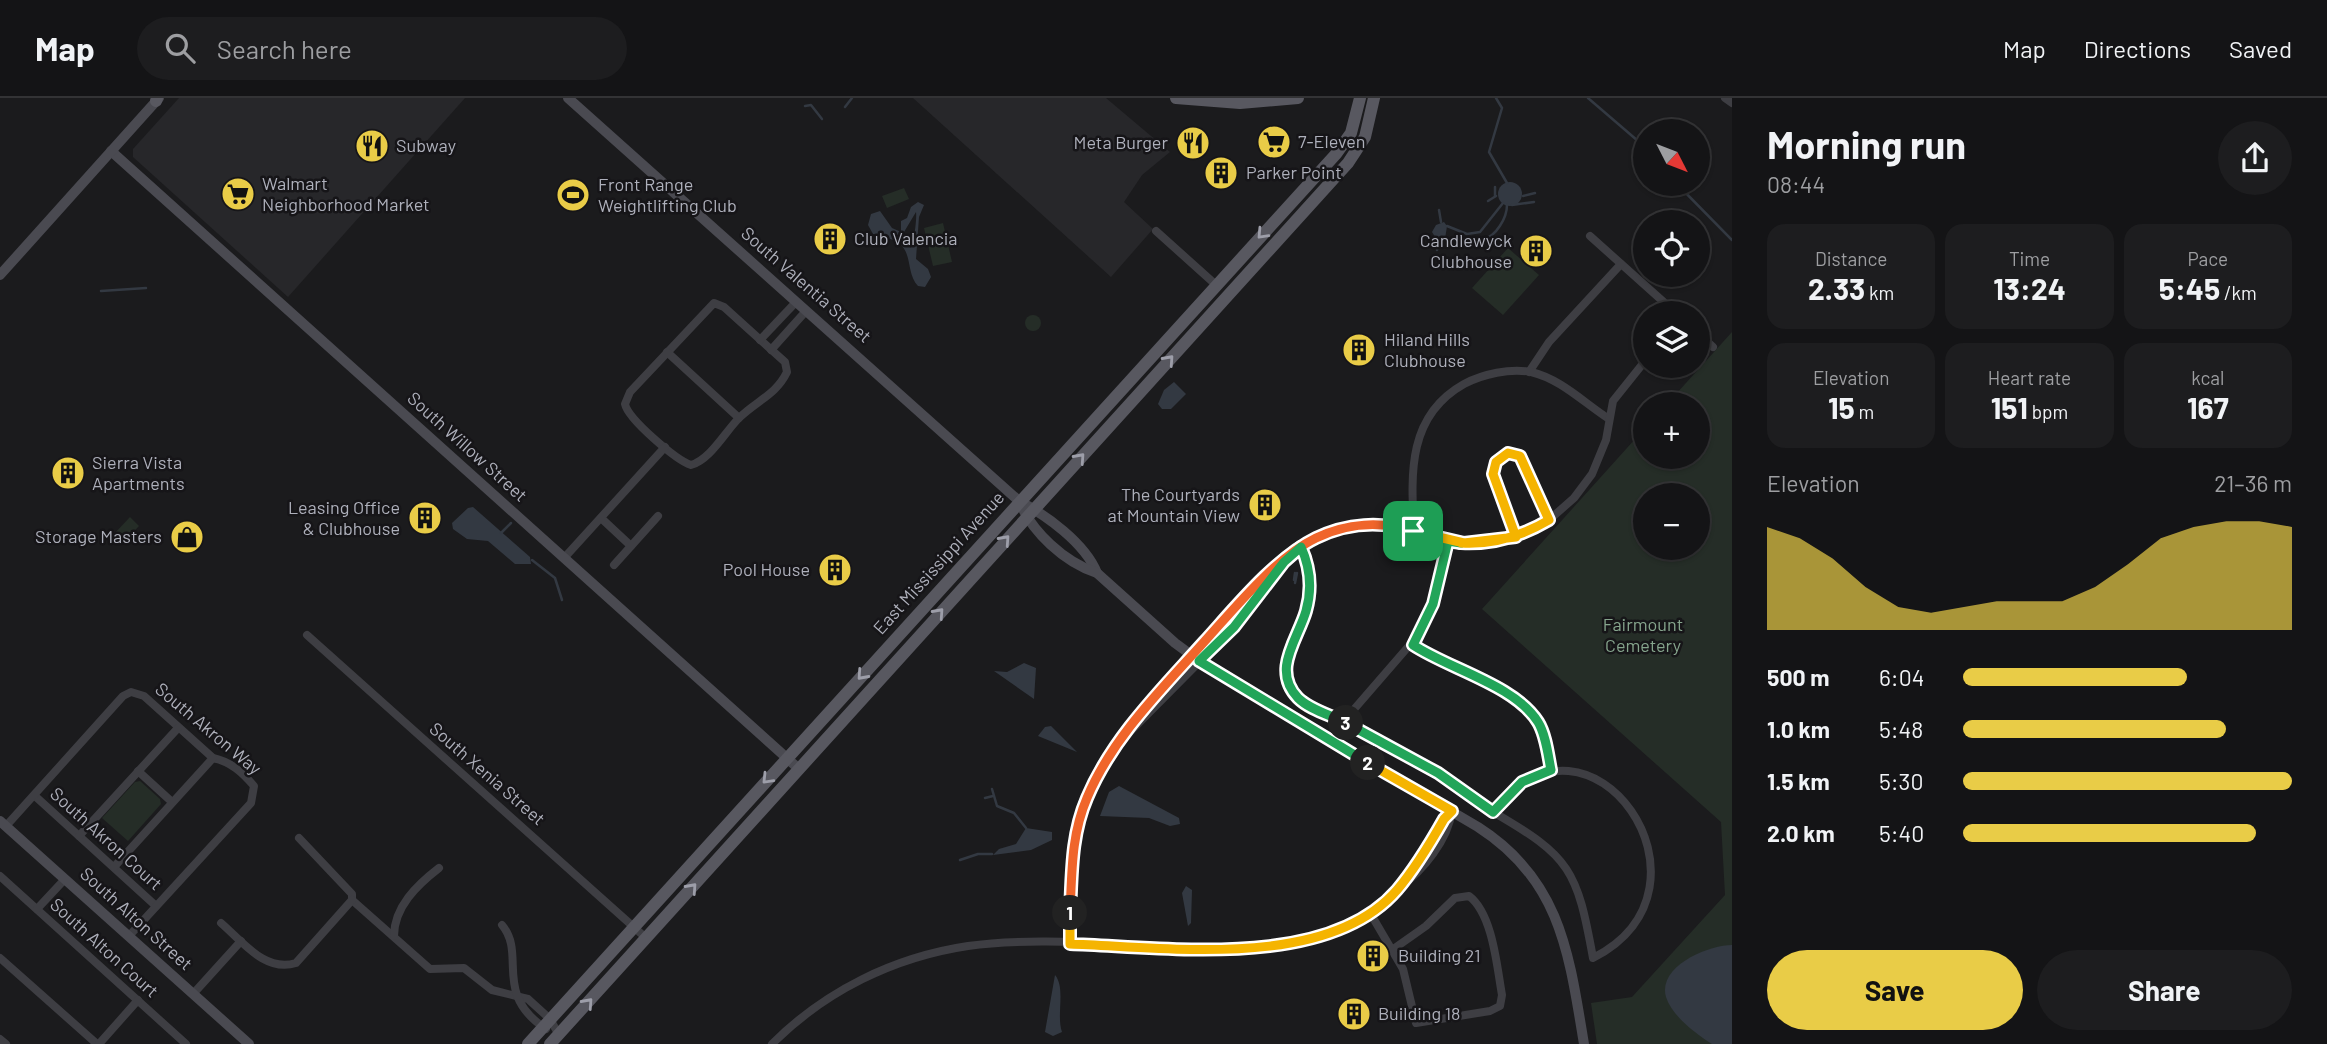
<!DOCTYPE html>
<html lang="en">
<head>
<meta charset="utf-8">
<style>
  :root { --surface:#141416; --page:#1d1d1f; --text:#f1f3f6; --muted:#9d9ea1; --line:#333335; --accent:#e9cc47 }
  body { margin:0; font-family:Barlow,sans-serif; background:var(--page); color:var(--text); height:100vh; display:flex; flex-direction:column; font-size:26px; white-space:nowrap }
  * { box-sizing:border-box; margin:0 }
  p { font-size:23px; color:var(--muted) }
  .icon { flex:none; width:38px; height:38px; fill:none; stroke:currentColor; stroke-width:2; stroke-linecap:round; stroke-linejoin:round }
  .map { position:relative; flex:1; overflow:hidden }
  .details { display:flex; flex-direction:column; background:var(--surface); width:595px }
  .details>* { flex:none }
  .needle { width:46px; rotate:132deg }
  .buttons { position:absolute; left:1633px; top:21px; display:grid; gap:14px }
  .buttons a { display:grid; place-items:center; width:77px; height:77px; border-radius:50%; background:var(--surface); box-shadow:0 2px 5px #0004,0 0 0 2px var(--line); font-size:35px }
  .pin { position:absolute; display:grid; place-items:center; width:60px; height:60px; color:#fff; margin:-30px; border-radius:14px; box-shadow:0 4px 10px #0006 }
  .km { position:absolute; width:35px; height:35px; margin:-18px; border-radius:50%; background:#222; color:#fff; font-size:19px; line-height:35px; text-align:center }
  .round { display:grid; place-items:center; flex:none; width:74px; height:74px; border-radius:37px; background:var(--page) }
  .headline { display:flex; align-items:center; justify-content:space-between; height:119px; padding:0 35px }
  h1 { font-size:38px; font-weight:700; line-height:52px }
  .stats { display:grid; grid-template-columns:repeat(3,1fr); gap:10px; height:119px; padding:7px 35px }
  .stats div { display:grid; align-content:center; border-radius:18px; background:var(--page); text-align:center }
  .stats b { font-size:30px; font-weight:700 }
  .stats small { font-size:19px; font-weight:400 }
  .stats p { font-size:19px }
  .chart { height:196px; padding:14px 35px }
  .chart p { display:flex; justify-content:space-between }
  .chart svg { width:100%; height:126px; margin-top:7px; fill:var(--accent); opacity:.7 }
  .primary-button { display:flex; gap:14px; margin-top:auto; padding:14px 35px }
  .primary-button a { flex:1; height:80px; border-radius:42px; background:var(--accent); color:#111; font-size:28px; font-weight:700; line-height:80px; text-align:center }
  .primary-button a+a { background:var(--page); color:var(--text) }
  ul { padding:0 35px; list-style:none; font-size:23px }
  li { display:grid; grid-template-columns:112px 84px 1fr; align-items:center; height:52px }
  li i { height:18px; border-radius:9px; background:var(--accent) }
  header { display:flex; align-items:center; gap:42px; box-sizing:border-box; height:98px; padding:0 35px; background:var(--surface); border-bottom:2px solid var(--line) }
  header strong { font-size:33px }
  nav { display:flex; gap:38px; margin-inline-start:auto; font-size:24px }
  .search { width:490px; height:63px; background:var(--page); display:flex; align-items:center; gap:18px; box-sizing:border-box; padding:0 24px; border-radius:38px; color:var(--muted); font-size:26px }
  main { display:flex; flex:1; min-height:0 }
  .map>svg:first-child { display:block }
  .built { fill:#27272a }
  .green { fill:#252d27; fill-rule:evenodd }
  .water { fill:#333942; fill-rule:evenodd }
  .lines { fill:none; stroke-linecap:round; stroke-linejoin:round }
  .stream { stroke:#333942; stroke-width:2.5 }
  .street { stroke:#3e3e43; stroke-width:8 }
  .secondary { stroke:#4a4a51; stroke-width:10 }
  .primary { stroke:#585860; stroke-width:12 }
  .oneway { stroke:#9d9ea9 }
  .split-1-casing { stroke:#fff; stroke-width:14 }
  .split-2-casing { stroke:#fff; stroke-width:14 }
  .split-3-casing { stroke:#fff; stroke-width:14 }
  .split-4-casing { stroke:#fff; stroke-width:14 }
  .split-5-casing { stroke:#fff; stroke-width:14 }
  .split-1 { stroke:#f0652b; stroke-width:9 }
  .split-2 { stroke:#f5b400; stroke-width:9 }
  .split-3 { stroke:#22a559; stroke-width:9 }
  .split-4 { stroke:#22a559; stroke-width:9 }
  .split-5 { stroke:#f5b400; stroke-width:9 }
  .labels { text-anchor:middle; stroke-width:5; stroke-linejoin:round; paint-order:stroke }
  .poi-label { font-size:18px; fill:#aeb0bb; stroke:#161518; text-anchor:start }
  .street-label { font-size:18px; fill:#aeb0bb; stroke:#161518 }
  .park-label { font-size:18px; fill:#86a58d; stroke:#161518 }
</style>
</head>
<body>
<header>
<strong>Map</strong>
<div class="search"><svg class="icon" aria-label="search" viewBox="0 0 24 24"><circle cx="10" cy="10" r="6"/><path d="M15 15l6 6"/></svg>Search here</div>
<nav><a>Map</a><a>Directions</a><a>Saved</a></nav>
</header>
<main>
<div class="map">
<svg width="1732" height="946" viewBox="0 0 1732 946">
  <rect width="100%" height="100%" fill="#1b1b1d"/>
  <g class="built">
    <polygon points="179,0 465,0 288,199 133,59 133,51"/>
    <polygon points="913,0 1106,0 1170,54 1142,77 1124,104 1153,131 1111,179"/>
  </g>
  <g class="green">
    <polygon points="904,90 909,101 887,110 882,98"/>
    <polygon points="943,125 952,164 933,168 924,130"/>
    <polygon points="1508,150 1539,177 1503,217 1472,190"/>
    <circle cx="1033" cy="225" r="8"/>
    <path d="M1732 234V946H1597L1591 905 1632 899 1725 797 1721 724 1482 511 1645 330V359H1698V306H1667ZM1645 397H1698V450H1645Z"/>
    <polygon points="130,419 139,428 123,445 114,436"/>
    <polygon points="140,683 160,701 161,706 128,743 102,720 135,684"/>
  </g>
  <g class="water">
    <circle cx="1510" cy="96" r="12"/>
    <path d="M918 104 924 107 919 119 916 161 928 171 931 179 925 189 918 188C905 174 914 152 895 143 888 139 880 139 873 136L868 127 871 116 880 113 892 130 901 134V123L907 120 911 109ZM916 114C917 120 914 145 911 150L901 139Z"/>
    <polygon points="1444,124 1447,128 1445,141 1439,145 1432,134 1436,127"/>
    <polygon points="1174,284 1186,296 1171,311 1162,311 1158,306 1164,292"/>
    <polygon points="473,409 530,459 531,466 515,466 488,443 467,441 453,431 452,425 468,410"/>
    <polygon points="1024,565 1036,570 1034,601 994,573 1007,574"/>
    <polygon points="1051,628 1077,654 1038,638 1045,629"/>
    <polygon points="1119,688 1179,720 1180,726 1170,728 1149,720 1100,718 1109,694"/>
    <polygon points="1026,730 1052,734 1052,742 1031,752 993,757 999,751 1016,746"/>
    <polygon points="1186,788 1192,792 1191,825 1188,828 1182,795"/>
    <path d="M1732 847V946H1712C1696 936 1672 918 1666 899 1657 868 1709 847 1732 847Z"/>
    <path d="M1055 877C1066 890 1056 917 1062 934L1053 938 1045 934Z"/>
  </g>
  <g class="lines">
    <g class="stream">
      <polyline points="1496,0 1502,10 1489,54 1507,85"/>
      <polyline points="1588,0 1645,49"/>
      <polyline points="805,8 811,7 822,21"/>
      <polyline points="845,9 852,0"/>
      <polyline points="1677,86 1732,142"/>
      <polyline points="1495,89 1495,98"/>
      <polyline points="1523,98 1535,95"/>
      <polyline points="1488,103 1496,98"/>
      <polyline points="1512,107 1534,104"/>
      <polyline points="1439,112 1441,124"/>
      <polyline points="1447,128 1467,136 1480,134 1503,105"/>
      <path d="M1484 141C1496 138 1507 120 1507 107"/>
      <polyline points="1437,152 1439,145"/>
      <polyline points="101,193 146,190"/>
      <polyline points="501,435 511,425"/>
      <polyline points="532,462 555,480 562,502"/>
      <polyline points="1294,482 1295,475"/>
      <polyline points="1295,485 1297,475"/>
      <polyline points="992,691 997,708 1014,715 1026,730"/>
      <polyline points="985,700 993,698"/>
      <polyline points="960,762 978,756 992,756"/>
    </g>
    <g class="street">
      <polyline points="1725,0 1732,5"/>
      <polyline points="1156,133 1215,186"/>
      <polyline points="1590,138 1676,215"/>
      <path d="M714 205 724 209 785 264 787 274C776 297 756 303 739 320 725 334 710 362 691 367 676 362 628 321 625 306L630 294Z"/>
      <polyline points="1698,235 1713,249"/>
      <polyline points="760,242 796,204"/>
      <polyline points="771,252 806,213"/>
      <polyline points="667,254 739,320"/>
      <polyline points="1529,274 1549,244 1621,166"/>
      <polyline points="601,420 631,448"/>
      <path d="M1414 433C1411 376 1407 318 1464 286 1483 276 1510 270 1531 274 1561 281 1584 305 1609 321"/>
      <path d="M1516 439C1509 422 1472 348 1516 356L1525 364 1549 422"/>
      <path d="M1301 449C1310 469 1312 491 1306 513 1297 547 1267 576 1306 606L1431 671 1487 710 1493 714C1571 759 1577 772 1593 860 1732 790 1589 586 1493 714"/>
      <polyline points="565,459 665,349"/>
      <polyline points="614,467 658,418"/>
      <polyline points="307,537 646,840"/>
      <path d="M1413 547C1450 572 1512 584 1538 624 1546 637 1548 657 1551 672"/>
      <polyline points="1343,624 1421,534 1436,497 1448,443"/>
      <polyline points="1126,638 1143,611 1233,510 1301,449 1316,440 1350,429 1383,426 1448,443 1483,445 1516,439 1549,422 1574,400 1592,376 1606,342 1613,303 1645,263"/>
      <polyline points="138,673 172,704"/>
      <polyline points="35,698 156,808"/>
      <path d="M6 728 123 598 131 594 144 598 213 660C231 664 242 674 254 688L251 705 129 838"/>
      <polyline points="79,738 178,630"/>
      <polyline points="299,740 352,796 352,802 430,871 464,870 492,892 528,901 550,921 559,937"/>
      <polyline points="114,769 213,660"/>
      <polyline points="0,778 186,946"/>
      <polyline points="1400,787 1444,721 1452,713"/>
      <polyline points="37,811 65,781"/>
      <path d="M1369 813 1403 871 1416 925 1490 913 1500 908 1502 897C1497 870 1493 816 1469 798L1455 800 1426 828 1392 852"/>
      <path d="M221 825C242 843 265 875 296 865L352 802"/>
      <path d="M502 827C527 857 492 895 546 931"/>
      <path d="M394 838C394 809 417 787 439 770"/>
      <polyline points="1070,846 1074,747 1083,710 1097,680 1126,638 1234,529 1271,480"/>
      <polyline points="0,860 97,946"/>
      <polyline points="193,896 241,843"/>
      <polyline points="0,941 6,946"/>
      <polyline points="99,946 138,902"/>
      <path d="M772 946C825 893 894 859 968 848 1039 838 1125 848 1197 849 1244 850 1288 851 1333 833 1358 823 1377 806 1399 790 1423 773 1448 742 1452 713"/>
    </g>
    <g class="secondary">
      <path d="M568 0 1019 403C1046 417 1085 445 1097 475"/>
      <polyline points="111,53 799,671"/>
      <polyline points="0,177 159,0"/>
      <path d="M1019 403C1032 434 1064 464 1097 475L1175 545 1213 573 1478 729C1561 782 1569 856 1584 946"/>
      <polyline points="0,723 249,946"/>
    </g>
    <g class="primary">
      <polyline points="1176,0 1240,5 1298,0"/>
      <polyline points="156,3 157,0"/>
      <polyline points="528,946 1336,56 1351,35 1360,0"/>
      <polyline points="550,946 1348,65 1365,39 1374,0"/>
    </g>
  </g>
  <defs><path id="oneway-chevron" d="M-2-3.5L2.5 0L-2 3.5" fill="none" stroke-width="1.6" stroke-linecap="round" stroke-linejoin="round" transform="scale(1.75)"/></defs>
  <g class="oneway">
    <use href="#oneway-chevron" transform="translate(1262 136) rotate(133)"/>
    <use href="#oneway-chevron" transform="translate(1169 262) rotate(-48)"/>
    <use href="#oneway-chevron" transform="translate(1080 360) rotate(-48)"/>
    <use href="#oneway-chevron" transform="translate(1005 442) rotate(-48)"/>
    <use href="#oneway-chevron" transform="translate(939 515) rotate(-48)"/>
    <use href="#oneway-chevron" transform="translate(862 577) rotate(132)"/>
    <use href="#oneway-chevron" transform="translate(767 681) rotate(134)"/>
    <use href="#oneway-chevron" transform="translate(692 790) rotate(-48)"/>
    <use href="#oneway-chevron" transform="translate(588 905) rotate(-48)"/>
  </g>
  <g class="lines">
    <defs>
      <path id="split-1" d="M1070 815C1072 775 1071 737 1087 700 1112 640 1161 592 1204 544 1234 511 1275 460 1316 440 1347 425 1381 423 1413 433"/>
      <path id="split-2" d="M1070 815V846C1165 849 1327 873 1397 792 1414 772 1431 744 1444 721L1452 713 1368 665"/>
      <path id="split-3" d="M1346 625C1331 617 1310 612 1298 600 1271 572 1298 541 1306 513 1312 492 1310 469 1301 449L1284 464 1234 529 1199 563 1368 665"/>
      <path id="split-4" d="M1346 625 1438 675 1493 714 1522 684 1551 672C1548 657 1546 637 1538 624 1515 587 1449 571 1413 547L1433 506 1448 443 1461 445"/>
      <path id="split-5" d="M1413 433 1464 445 1516 439 1493 376 1496 364 1508 355 1520 358 1549 422C1522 438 1494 447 1461 445"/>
    </defs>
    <use href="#split-1" class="split-1-casing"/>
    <use href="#split-2" class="split-2-casing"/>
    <use href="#split-3" class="split-3-casing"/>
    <use href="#split-4" class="split-4-casing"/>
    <use href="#split-5" class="split-5-casing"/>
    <use href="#split-1" class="split-1"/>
    <use href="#split-2" class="split-2"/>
    <use href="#split-3" class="split-3"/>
    <use href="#split-4" class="split-4"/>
    <use href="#split-5" class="split-5"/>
  </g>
  <defs>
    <symbol id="supermarket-disc" viewBox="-11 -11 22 22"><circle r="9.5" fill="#e9cc47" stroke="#161518"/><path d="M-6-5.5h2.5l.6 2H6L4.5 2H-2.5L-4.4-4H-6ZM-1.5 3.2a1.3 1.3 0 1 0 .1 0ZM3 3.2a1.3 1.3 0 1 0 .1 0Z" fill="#111"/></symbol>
    <symbol id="restaurant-disc" viewBox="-11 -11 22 22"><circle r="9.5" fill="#e9cc47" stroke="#161518"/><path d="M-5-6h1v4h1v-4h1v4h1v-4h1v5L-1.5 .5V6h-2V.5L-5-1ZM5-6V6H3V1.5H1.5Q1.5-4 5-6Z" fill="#111"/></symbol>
    <symbol id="building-disc" viewBox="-11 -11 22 22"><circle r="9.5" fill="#e9cc47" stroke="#161518"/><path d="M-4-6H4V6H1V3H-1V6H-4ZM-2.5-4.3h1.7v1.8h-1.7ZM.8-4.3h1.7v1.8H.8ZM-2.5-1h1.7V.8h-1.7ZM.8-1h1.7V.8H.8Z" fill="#111"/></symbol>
    <symbol id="stadium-disc" viewBox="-11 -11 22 22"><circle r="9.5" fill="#e9cc47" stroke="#161518"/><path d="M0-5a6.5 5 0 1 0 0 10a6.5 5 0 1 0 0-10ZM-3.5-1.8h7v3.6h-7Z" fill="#111"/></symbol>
    <symbol id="shop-disc" viewBox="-11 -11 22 22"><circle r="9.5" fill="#e9cc47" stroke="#161518"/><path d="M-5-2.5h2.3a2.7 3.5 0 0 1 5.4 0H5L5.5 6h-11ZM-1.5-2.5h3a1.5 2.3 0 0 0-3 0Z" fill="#111"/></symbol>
  </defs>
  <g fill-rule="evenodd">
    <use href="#supermarket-disc" x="1255" y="25" width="38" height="38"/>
    <use href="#restaurant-disc" x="1174" y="26" width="38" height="38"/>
    <use href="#restaurant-disc" x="353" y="29" width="38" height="38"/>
    <use href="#building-disc" x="1202" y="56" width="38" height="38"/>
    <use href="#supermarket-disc" x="219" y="77" width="38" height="38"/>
    <use href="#stadium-disc" x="554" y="78" width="38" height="38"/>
    <use href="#building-disc" x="811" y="122" width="38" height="38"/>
    <use href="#building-disc" x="1517" y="134" width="38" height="38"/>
    <use href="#building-disc" x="1340" y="233" width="38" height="38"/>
    <use href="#building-disc" x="49" y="356" width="38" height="38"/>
    <use href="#building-disc" x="1246" y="388" width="38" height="38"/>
    <use href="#building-disc" x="406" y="401" width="38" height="38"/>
    <use href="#shop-disc" x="168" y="420" width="38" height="38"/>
    <use href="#building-disc" x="816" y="453" width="38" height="38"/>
    <use href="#building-disc" x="1354" y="839" width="38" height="38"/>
    <use href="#building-disc" x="1335" y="897" width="38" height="38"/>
  </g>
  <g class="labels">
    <g class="poi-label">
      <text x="1298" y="50">7-Eleven</text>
      <text x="1168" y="51" text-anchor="end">Meta Burger</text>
      <text x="396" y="54">Subway</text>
      <text x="1246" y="81">Parker Point</text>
      <text x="262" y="92">Walmart<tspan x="262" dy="21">Neighborhood Market</tspan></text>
      <text x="598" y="93">Front Range<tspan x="598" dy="21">Weightlifting Club</tspan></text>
      <text x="854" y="147">Club Valencia</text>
      <text x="1512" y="149" text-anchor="end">Candlewyck<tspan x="1512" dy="21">Clubhouse</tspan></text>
      <text x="1384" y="248">Hiland Hills<tspan x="1384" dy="21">Clubhouse</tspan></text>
      <text x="92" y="371">Sierra Vista<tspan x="92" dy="21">Apartments</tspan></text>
      <text x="1240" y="403" text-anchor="end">The Courtyards<tspan x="1240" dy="21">at Mountain View</tspan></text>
      <text x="400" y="416" text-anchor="end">Leasing Office<tspan x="400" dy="21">&amp; Clubhouse</tspan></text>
      <text x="162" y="445" text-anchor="end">Storage Masters</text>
      <text x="810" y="478" text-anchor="end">Pool House</text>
      <text x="1398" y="864">Building 21</text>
      <text x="1378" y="922">Building 18</text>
    </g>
    <g class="street-label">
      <text transform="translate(806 187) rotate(41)" y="6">South Valentia Street</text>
      <text transform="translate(467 349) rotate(42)" y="6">South Willow Street</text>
      <text transform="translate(939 465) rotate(-48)" y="6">East Mississippi Avenue</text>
      <text transform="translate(208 631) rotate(40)" y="6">South Akron Way</text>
      <text transform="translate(487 676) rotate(41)" y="6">South Xenia Street</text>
      <text transform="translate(106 741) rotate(42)" y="6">South Akron Court</text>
      <text transform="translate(136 821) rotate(42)" y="6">South Alton Street</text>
      <text transform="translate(104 850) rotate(42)" y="6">South Alton Court</text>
    </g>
    <g class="park-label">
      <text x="1643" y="533">Fairmount<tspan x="1643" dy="21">Cemetery</tspan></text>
    </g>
  </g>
</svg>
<div class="buttons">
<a><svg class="needle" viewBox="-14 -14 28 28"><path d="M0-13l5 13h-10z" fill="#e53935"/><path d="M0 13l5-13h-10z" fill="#9d9ea1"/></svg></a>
<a><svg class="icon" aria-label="locate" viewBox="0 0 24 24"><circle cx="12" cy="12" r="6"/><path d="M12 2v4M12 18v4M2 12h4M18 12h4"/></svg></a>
<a><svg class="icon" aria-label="layers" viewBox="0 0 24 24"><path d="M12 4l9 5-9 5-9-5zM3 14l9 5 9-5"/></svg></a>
<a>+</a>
<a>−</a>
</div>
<div class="pin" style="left:1413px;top:433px;background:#1e9e55"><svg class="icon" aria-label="arrive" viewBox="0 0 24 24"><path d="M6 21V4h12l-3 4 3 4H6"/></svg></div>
<b class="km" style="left:1070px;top:815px">1</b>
<b class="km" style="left:1368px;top:665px">2</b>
<b class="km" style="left:1346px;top:625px">3</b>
</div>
<section class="details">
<div class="headline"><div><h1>Morning run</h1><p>08:44</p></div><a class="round"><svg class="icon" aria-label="share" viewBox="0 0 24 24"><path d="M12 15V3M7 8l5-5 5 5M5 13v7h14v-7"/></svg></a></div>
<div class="stats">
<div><p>Distance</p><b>2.33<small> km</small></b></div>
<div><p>Time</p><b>13:24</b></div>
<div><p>Pace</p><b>5:45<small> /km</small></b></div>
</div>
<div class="stats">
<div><p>Elevation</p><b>15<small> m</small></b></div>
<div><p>Heart rate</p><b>151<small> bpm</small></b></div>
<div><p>kcal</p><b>167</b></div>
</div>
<div class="chart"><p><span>Elevation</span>21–36 m</p>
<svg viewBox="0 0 160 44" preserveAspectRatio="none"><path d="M0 44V8L10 12L20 19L30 29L40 36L50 38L60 36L70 34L80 34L90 34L100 29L110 21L120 12L130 8L140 6L150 6L160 8V44z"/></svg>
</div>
<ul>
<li><b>500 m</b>6:04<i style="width:68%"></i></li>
<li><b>1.0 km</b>5:48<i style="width:80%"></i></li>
<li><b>1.5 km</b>5:30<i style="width:100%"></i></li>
<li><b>2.0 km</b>5:40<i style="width:89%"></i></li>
</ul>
<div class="primary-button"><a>Save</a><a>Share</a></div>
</section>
</main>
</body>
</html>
